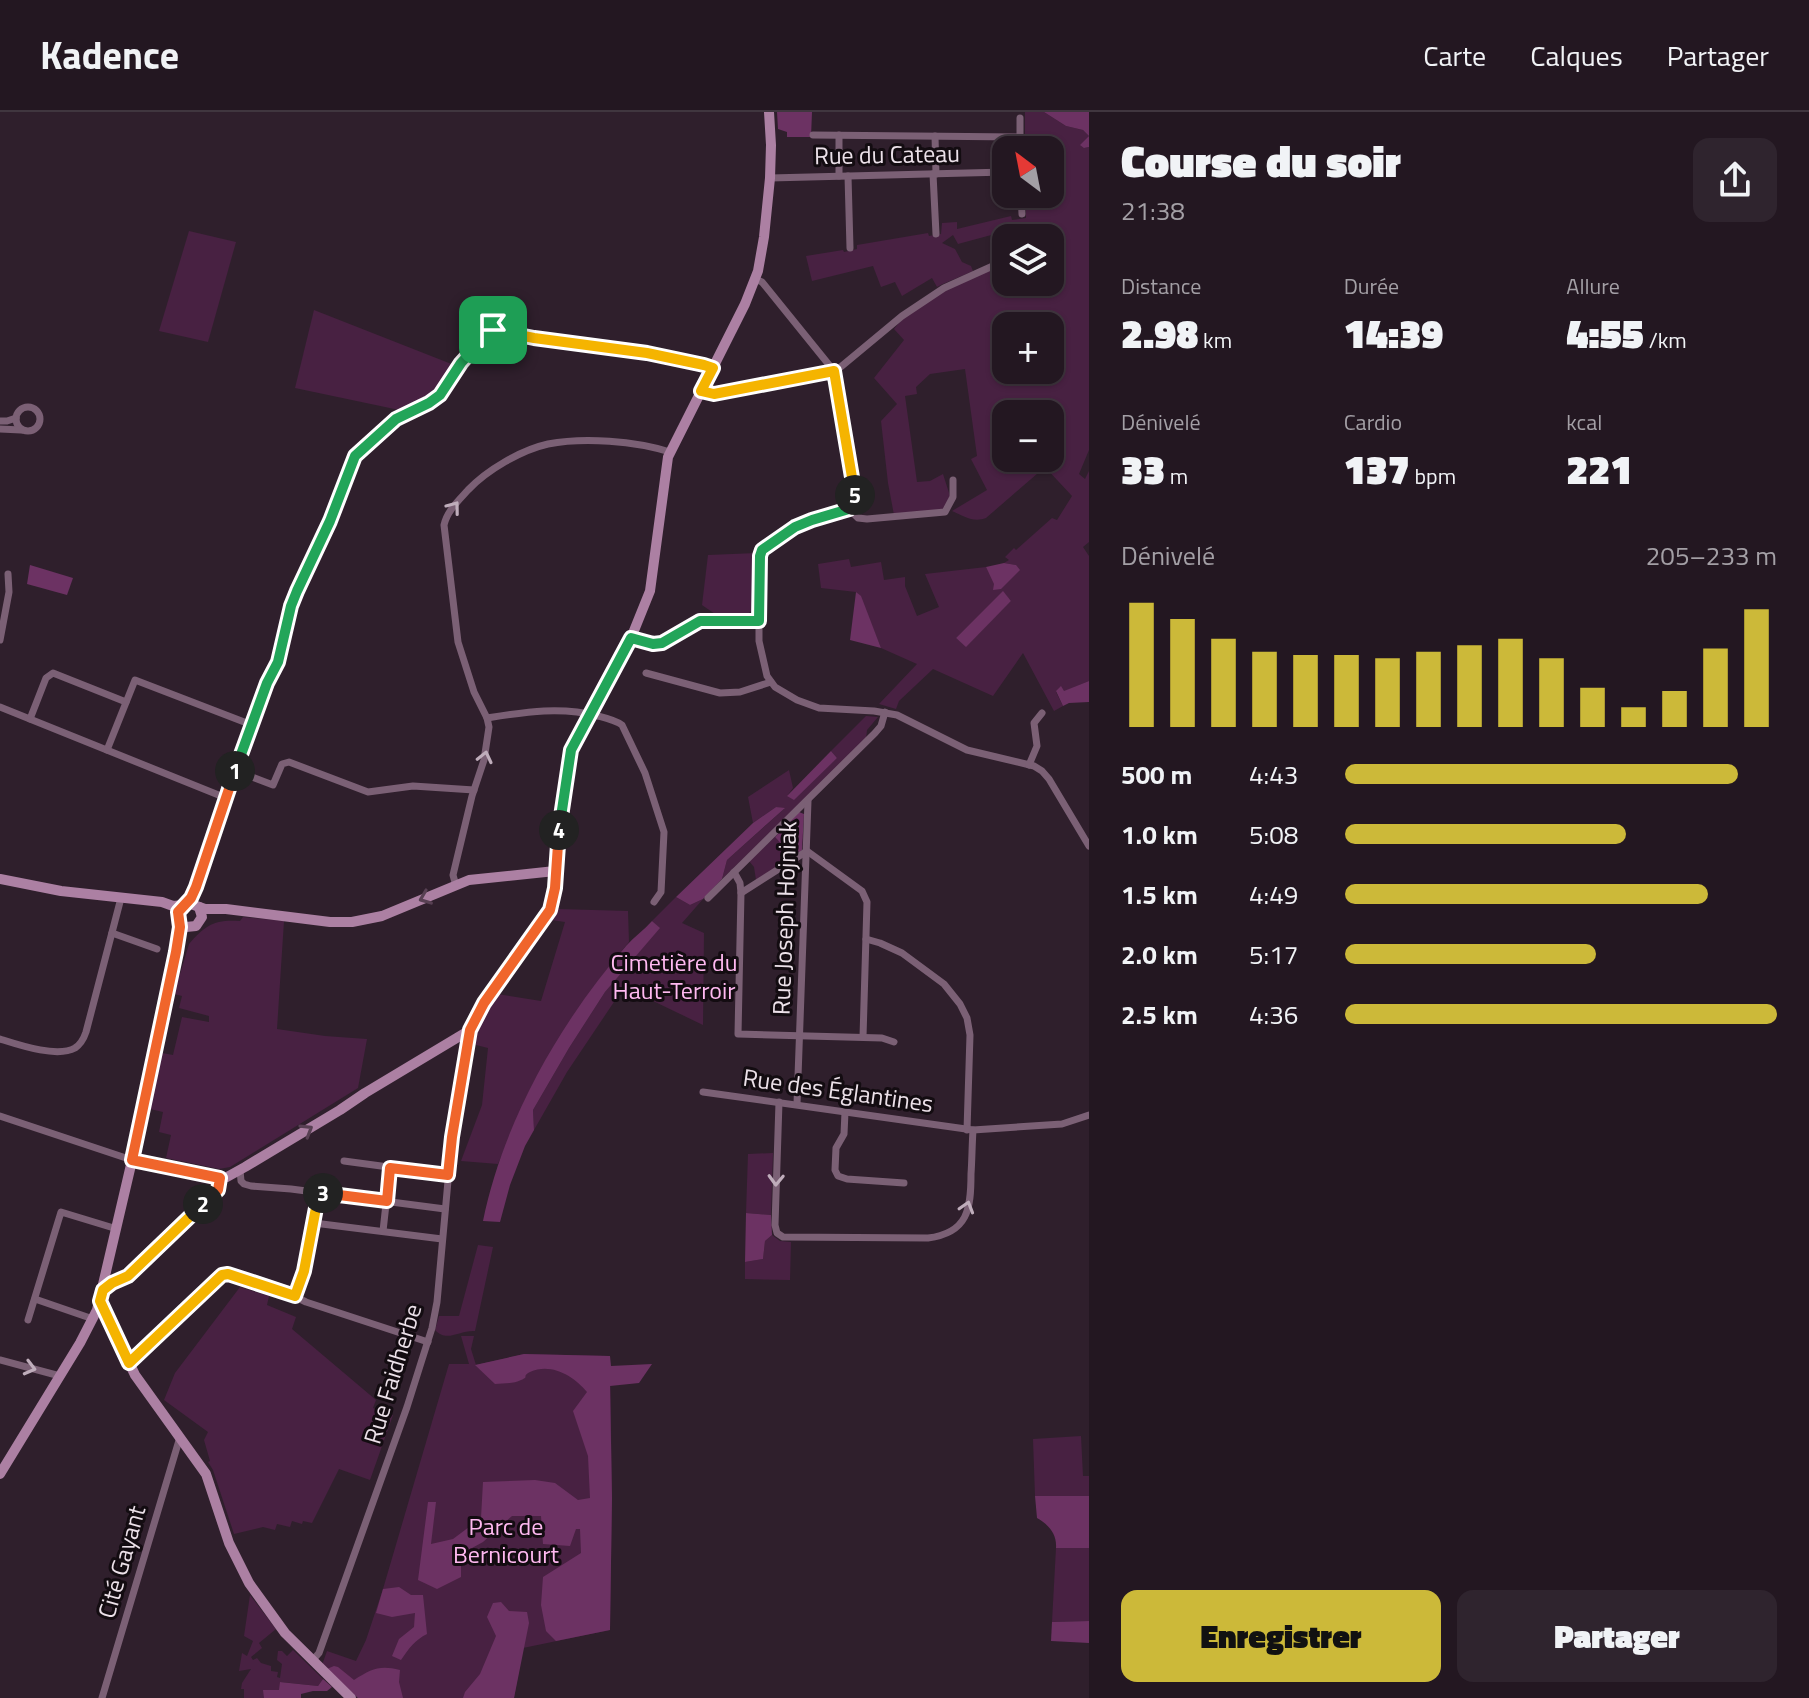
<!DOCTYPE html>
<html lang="fr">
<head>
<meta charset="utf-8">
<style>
  :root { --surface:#231721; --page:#2f242e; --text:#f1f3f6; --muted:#a39fa5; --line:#40363f; --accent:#ccb939 }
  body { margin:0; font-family:"Titillium Web",sans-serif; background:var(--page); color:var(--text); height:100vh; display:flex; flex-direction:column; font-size:30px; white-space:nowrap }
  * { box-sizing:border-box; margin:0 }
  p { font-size:26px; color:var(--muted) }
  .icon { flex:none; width:44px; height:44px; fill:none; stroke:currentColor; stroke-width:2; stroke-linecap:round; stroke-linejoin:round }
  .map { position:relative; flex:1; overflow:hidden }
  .side { display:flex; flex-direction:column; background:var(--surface); width:720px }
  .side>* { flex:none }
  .needle { width:52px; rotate:328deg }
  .controls { position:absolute; left:992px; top:24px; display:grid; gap:16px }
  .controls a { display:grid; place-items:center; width:72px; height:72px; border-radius:16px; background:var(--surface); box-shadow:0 2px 6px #0004,0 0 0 2px var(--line); font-size:40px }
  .pin { position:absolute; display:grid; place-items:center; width:68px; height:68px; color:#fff; margin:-34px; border-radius:16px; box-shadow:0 4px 12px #0006 }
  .km { position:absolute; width:40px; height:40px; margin:-20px; border-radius:50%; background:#222; color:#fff; font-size:22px; line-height:40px; text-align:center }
  .round { display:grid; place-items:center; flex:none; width:84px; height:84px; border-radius:16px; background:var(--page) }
  .overview { display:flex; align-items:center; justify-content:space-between; height:136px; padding:0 32px }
  h1 { font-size:44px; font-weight:800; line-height:60px }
  .metrics { display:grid; grid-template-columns:repeat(3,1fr); gap:12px; height:136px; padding:8px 32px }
  .metrics div { display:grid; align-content:center }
  .metrics b { font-size:40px; font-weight:800 }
  .metrics small { font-size:22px; font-weight:400 }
  .metrics p { font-size:22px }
  .chart { height:224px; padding:16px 32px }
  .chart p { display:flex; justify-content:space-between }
  .chart svg { width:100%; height:144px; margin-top:8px; stroke:var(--accent); stroke-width:6 }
  .primary-button { display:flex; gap:16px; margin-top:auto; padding:16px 32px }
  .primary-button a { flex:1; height:92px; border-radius:16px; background:var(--accent); color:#111; font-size:32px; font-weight:800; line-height:92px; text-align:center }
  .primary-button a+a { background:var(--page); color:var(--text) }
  ul { padding:0 32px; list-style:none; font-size:26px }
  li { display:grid; grid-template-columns:128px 96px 1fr; align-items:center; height:60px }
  li i { height:20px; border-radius:10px; background:var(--accent) }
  header { display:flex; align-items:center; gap:48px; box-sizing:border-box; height:112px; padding:0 40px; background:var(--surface); border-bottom:2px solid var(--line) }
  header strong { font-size:38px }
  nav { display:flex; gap:44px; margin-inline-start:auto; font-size:28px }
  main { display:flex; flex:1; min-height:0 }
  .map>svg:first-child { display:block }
  .green { fill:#482142; fill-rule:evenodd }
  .forest { fill:#6c3263 }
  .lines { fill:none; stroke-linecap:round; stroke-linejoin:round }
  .street { stroke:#7b6075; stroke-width:7 }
  .secondary { stroke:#ac80a3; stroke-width:10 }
  .oneway { stroke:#bfadbb }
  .oneway2 { stroke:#584053 }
  .split-1-casing { stroke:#fff; stroke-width:16 }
  .split-2-casing { stroke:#fff; stroke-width:16 }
  .split-3-casing { stroke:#fff; stroke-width:16 }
  .split-4-casing { stroke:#fff; stroke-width:16 }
  .split-5-casing { stroke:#fff; stroke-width:16 }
  .split-6-casing { stroke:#fff; stroke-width:16 }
  .split-1 { stroke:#22a559; stroke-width:10 }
  .split-2 { stroke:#f0652b; stroke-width:10 }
  .split-3 { stroke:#f5b400; stroke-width:10 }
  .split-4 { stroke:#f0652b; stroke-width:10 }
  .split-5 { stroke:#22a559; stroke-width:10 }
  .split-6 { stroke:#f5b400; stroke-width:10 }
  .labels { text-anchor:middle; stroke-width:6; stroke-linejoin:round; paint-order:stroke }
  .street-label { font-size:24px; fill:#ece1e9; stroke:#130c11 }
  .park-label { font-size:24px; fill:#ffb9f1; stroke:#130c11 }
</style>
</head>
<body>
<header>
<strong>Kadence</strong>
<nav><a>Carte</a><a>Calques</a><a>Partager</a></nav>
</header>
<main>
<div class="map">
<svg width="1089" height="1586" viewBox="0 0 1089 1586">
  <rect width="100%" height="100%" fill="#2f1f2c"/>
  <g class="green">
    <path d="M1025 0H1044L1066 14 1083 18 1089 24 1084 36 1089 35V338L1079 362 1085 367 1089 359V430L1083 435 1089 444V569L1063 580 1061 575 1056 580 1063 594 1054 599 1023 541 993 584 933 557 899 589 896 597 879 592 917 552 881 536 860 484 856 480 821 476 818 452 849 447 851 455 881 450 884 468 905 465V474L917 504 939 495 925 462 986 455 995 472 1016 453 1004 451 1009 448 1005 445 1014 436 1016 438 1052 406 1057 408 1072 384 1045 355 986 406C973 411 964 404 952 399L987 378 972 349 971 347 977 344 965 257 930 262 916 275 917 282 905 284 917 370 930 369 943 362 950 384 943 398 894 403 888 371 881 309 897 292 874 266 904 228 894 217C915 189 974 165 1006 150V170H1050V126H1025L1024 114 958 132 953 123 942 131 955 137 962 150 971 154 973 159C961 165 950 168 937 175L932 166 902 184 895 170 881 175 873 154 812 169 806 144 843 138 844 140 857 137V133L928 121 929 124 941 122 942 111 957 110V117L1011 104 1012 108 1026 106V82H1050V38H1025ZM1006 214H1050V258H1006ZM1006 302H1050V346H1006ZM1003 480 1011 489 966 534 956 526Z"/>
    <polygon points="189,119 236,130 208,230 159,219"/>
    <polygon points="314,198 454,253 443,275 434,284 404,299 295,276"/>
    <polygon points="757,441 755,495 747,503 715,502 702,493 708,443"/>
    <polygon points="866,604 878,605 867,618 866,627 722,767 727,748 784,697 776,695 753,711 748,685 789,658 793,676 787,684 837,646 831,639"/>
    <polygon points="775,725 783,734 798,741 756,768 754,755 749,749"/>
    <polygon points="676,785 690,793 703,787 682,811 704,821 703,913 624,875 567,960 534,1018 533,998 569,936 605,880 659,816 652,809"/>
    <path d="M558 797 628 799 629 830C570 901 533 967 498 1052L461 1049 482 993 488 936 472 932 481 908 497 882 541 889 565 810 551 808Z"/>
    <path d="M243 805 284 809 277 917 325 924 367 927 358 976 230 1055 219 1057 166 1046 171 1023 159 1020 163 1000 150 997 162 941 173 943 182 905 209 910V904L179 896 182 884 174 882 189 832C205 813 215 807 240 809Z"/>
    <polygon points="773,1041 771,1103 746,1101 748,1042"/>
    <polygon points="772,1123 780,1129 791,1130 790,1168 745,1167 745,1150 763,1147 765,1129"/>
    <path d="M478 1133 493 1135 475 1219C459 1218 447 1231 435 1218L439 1204H459Z"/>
    <polygon points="240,1175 269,1184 267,1193 296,1205 292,1217 376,1288 373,1296 393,1303 370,1368 339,1357 312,1411 303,1409 302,1412 292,1409 290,1415 277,1412 275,1418 263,1415 234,1422 213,1358 208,1350 210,1349 204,1328 208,1320 164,1288 175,1261"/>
    <polygon points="461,1224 474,1224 471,1237 476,1253 524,1242 610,1244 612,1386 610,1518 523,1536 514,1586 358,1586 322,1553 327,1539 356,1549 366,1528 383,1477 449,1252 469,1252"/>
    <polygon points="1081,1324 1083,1364 1089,1364 1089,1384 1035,1384 1033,1327"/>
    <polygon points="1056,1436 1089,1436 1089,1509 1052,1510"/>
    <polygon points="250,1483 276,1517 259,1531 262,1536 251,1545 253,1548 257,1546 261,1551 271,1554 271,1559 278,1560 277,1565 280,1566 282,1552 277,1548 278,1539 282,1539 287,1544 293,1538 323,1567 318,1574 281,1570 280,1578 264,1579 264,1586 244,1586 244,1577 241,1577 242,1571 251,1557 239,1559 242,1541 247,1544 253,1529 244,1524"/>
  </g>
  <g class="forest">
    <polygon points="777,0 812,0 811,25 787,25 787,20 778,17"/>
    <polygon points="1044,0 1089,0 1089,35 1084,36 1080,33 1089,24 1083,18 1066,14"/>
    <polygon points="1004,451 1016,453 1020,458 1001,477 993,478 994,472 986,455"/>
    <polygon points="30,453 73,466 67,483 27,472"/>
    <polygon points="1003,479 1011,489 966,535 956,526"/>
    <polygon points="856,480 861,484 881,536 850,528"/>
    <polygon points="1089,569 1089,590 1069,591 1063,594 1056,579 1061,574 1064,579"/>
    <polygon points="831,639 837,646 794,688 787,684"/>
    <polygon points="776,695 785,696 727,748 722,767 703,787 690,793 676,785 753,711"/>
    <polygon points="799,700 804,702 802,738 798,741 783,734 775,725"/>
    <path d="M652 809 660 816 605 880 569 936 533 998 534 1018 525 1034 510 1073 500 1110 483 1109C503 1010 560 910 626 834 634 825 644 818 652 809Z"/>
    <polygon points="746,1101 771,1103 772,1123 765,1129 763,1147 745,1150"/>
    <path d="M524 1242 610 1244 611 1254 652 1252 639 1271 610 1274 612 1386 610 1518 556 1529 546 1519 541 1493 543 1465 581 1441 580 1417H576L570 1434 543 1432 541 1404H512L483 1430 461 1442V1465L437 1477 418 1468 428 1390H436L431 1432 453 1427 481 1406 483 1370 535 1368 555 1371 578 1388 590 1386 588 1344 573 1299 587 1280C574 1264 551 1250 530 1260 521 1265 530 1264 521 1268 514 1272 503 1271 495 1272L475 1253Z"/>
    <path d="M1035 1384H1089V1436H1056C1057 1422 1049 1413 1037 1406Z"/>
    <path d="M399 1475 411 1483H423L427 1522C415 1528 409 1536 401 1548L392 1544 399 1527 414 1515 415 1501 392 1505 376 1501 383 1477Z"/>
    <polygon points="501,1490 509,1499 527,1500 529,1511 514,1586 463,1586 465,1580 480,1562 496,1524 487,1505 493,1491"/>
    <polygon points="1089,1509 1089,1531 1051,1529 1052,1510"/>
    <path d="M334 1554 338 1555 354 1568C372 1557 379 1553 400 1558L399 1570 403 1586H358L327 1557Z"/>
    <polygon points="323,1567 332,1575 327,1579 313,1579 301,1582 301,1586 264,1586 263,1578 279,1578 280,1570 318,1574"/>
  </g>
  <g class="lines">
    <g class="street">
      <polyline points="1020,6 1020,38"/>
      <polyline points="813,23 1020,25"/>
      <polyline points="839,23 839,64"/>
      <polyline points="935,24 936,62"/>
      <polyline points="933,62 936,122"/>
      <polyline points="848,64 850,136"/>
      <polyline points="770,66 1006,60"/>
      <polyline points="1021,82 1022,102"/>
      <path d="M755 167 762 170 834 259 856 386C854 392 855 393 850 397 843 402 832 402 825 404 807 409 766 425 760 444L759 509"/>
      <polyline points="701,279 714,282 837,258 902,204 944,176 1006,148"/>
      <circle cx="28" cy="307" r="12"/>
      <polyline points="0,309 7,309 16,306"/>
      <polyline points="0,317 21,318"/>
      <polyline points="849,397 858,406 867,407 945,400 953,385 953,368"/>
      <polyline points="631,526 653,532 662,531 700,509 759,509 759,529 767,564 775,575 797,588 819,596 874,599 897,603 967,638 1034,654 1042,659 1049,667 1089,734"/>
      <polyline points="0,528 9,480 8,462"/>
      <polyline points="646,561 720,581 740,580 771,570"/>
      <polyline points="0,595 226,686"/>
      <path d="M487 606C525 600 560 594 598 604 606 606 615 608 622 613L645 661 664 720 661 780 654 790"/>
      <polyline points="30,607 46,566 53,561 126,590"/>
      <polyline points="107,638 135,568 252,613"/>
      <polyline points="1029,653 1037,634 1034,611 1042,601"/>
      <polyline points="236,659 273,673 282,652 289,650 368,680 413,674 474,678"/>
      <polyline points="734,760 740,771 741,781 738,922 882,926 894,930"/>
      <path d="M456 774 453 763 472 684 484 648 489 615 487 606 474 580 458 530 444 413C447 399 459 388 468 378 487 358 521 338 548 332 584 325 635 329 670 340"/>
      <polyline points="741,781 807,739 862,779 867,790 863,925"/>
      <polyline points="708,786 875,621 881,614 885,600"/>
      <polyline points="186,792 196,775 216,713 267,571 282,539 291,494 297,479 330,409 355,344 358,340 396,307 429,291 440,283 461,251 491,219 647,241 713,256"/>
      <polyline points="112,821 157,837"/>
      <polyline points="866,827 880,831 902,841 944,872 960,892 967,906 970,923 967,1018"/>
      <path d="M0 927C19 933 57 946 75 936 81 932 84 926 86 920L121 786"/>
      <polyline points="703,980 973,1018 1062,1012 1089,1003"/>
      <path d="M779 990 775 1113 777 1121 783 1125 928 1126C968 1121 971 1097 971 1062 972 1048 972 1033 973 1018"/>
      <polyline points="797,992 808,689"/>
      <polyline points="845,1000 844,1022 836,1036 835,1058 838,1064 847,1067 904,1071"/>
      <polyline points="0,1004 132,1048"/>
      <polyline points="344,1049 448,1063"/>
      <polyline points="240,1058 241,1069 244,1072 251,1074 291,1077 445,1097"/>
      <polyline points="314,1111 442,1127"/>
      <polyline points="383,1119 390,1056"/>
      <polyline points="103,1178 112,1171 130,1162 217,1079 220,1066"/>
      <polyline points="295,1184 304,1159 319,1080"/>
      <polyline points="35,1187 93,1207"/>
      <polyline points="28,1208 61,1100 117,1117"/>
      <polyline points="0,1248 60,1264"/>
      <polyline points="129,1251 220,1165 226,1162 288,1181 306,1190 428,1230"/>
      <polyline points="312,1549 319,1541 407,1295 432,1216 437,1190 452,1025 470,918"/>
      <polyline points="102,1586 180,1325"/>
    </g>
    <g class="secondary">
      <polyline points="0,767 61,779 162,790 173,794 184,793"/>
      <polyline points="179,810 186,815 196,814 202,805 199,795"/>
      <polyline points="132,1048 218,1066 227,1065 245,1055 340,998 365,981 470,918 490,882 548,802 554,782 559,723 571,638 627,536 650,479 668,345 745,192 758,159 764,125 770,66 771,33 769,0"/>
      <polyline points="100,1189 135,1263 206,1362 229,1431 249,1471 285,1521 351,1586"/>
      <polyline points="0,1362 80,1231 97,1198 134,1040 137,1022 176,840 180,817 178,802 181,795 191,792 205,797 226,797 330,810 352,810 382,804 469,768 555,759"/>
    </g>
  </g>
  <defs><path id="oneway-chevron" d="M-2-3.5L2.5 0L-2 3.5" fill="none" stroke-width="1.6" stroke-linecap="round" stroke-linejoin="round" transform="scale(2)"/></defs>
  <g class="oneway">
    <use href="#oneway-chevron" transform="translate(454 395) rotate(-53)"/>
    <use href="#oneway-chevron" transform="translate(485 645) rotate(-77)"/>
    <use href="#oneway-chevron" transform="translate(776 1068) rotate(92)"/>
    <use href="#oneway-chevron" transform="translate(967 1095) rotate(-73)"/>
    <use href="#oneway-chevron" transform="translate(30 1256) rotate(15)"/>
  </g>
  <g class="oneway2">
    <use href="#oneway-chevron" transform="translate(425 786) rotate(158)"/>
    <use href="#oneway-chevron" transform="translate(307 1018) rotate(-31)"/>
  </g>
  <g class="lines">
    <defs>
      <polyline id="split-1" points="235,659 267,571 278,550 291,494 297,479 330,409 355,344 396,307 429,291 440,283 461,251 489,220 493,218"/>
      <polyline id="split-2" points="203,1092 218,1078 220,1066 132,1048 176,840 180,815 178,800 191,786 196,775 235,659"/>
      <polyline id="split-3" points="203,1092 128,1164 112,1171 103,1178 100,1189 129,1251 222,1163 228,1162 295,1184 304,1159 319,1080 323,1081"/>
      <polyline id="split-4" points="323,1081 387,1089 390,1056 448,1063 452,1025 470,918 484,891 550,798 555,776 559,718"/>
      <polyline id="split-5" points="559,718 571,638 631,526 653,532 662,531 700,509 759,509 760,444 762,438 795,415 812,408 849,397 855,391 855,383"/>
      <polyline id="split-6" points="493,218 534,226 647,241 704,253 713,256 701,279 714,282 834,259 855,383"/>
    </defs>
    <use href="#split-1" class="split-1-casing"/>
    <use href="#split-2" class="split-2-casing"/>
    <use href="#split-3" class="split-3-casing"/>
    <use href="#split-4" class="split-4-casing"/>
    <use href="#split-5" class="split-5-casing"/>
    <use href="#split-6" class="split-6-casing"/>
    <use href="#split-1" class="split-1"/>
    <use href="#split-2" class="split-2"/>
    <use href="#split-3" class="split-3"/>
    <use href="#split-4" class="split-4"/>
    <use href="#split-5" class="split-5"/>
    <use href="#split-6" class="split-6"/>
  </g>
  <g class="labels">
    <g class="street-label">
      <text transform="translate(887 43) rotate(-1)" y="8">Rue du Cateau</text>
      <text transform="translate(785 806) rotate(-88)" y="8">Rue Joseph Hojniak</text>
      <text transform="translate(838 979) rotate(8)" y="8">Rue des Églantines</text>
      <text transform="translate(393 1262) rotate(-73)" y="8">Rue Faidherbe</text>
      <text transform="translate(122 1450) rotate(-74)" y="8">Cité Gayant</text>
    </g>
    <g class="park-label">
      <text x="674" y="859">Cimetière du<tspan x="674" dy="28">Haut-Terroir</tspan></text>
      <text x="506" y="1423">Parc de<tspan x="506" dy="28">Bernicourt</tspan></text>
    </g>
  </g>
</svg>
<div class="controls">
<a><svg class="needle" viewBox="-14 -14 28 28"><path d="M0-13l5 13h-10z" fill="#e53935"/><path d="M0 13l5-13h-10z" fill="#a39fa5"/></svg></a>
<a><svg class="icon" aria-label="layers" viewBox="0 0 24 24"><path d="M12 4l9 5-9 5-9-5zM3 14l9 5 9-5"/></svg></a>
<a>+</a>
<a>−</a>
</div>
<div class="pin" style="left:493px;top:218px;background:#1e9e55"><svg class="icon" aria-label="arrive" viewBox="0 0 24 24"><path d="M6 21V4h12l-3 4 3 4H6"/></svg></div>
<b class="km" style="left:235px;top:659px">1</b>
<b class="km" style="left:203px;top:1092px">2</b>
<b class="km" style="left:323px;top:1081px">3</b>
<b class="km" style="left:559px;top:718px">4</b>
<b class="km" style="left:855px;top:383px">5</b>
</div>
<section class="side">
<div class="overview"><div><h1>Course du soir</h1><p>21:38</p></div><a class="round"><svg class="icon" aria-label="share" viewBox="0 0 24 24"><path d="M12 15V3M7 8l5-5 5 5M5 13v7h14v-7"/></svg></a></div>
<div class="metrics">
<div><p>Distance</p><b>2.98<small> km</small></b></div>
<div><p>Durée</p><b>14:39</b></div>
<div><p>Allure</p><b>4:55<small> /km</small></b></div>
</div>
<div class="metrics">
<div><p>Dénivelé</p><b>33<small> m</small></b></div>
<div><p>Cardio</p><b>137<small> bpm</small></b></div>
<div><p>kcal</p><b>221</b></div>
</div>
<div class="chart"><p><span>Dénivelé</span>205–233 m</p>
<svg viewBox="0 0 160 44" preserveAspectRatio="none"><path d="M5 44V6M15 44V11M25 44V17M35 44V21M45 44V22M55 44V22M65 44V23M75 44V21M85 44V19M95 44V17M105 44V23M115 44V32M125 44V38M135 44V33M145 44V20M155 44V8"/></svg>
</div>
<ul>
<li><b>500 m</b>4:43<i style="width:91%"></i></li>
<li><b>1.0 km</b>5:08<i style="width:65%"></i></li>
<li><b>1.5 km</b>4:49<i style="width:84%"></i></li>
<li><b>2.0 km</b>5:17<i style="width:58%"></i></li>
<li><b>2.5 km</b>4:36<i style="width:100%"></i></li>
</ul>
<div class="primary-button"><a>Enregistrer</a><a>Partager</a></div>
</section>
</main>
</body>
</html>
